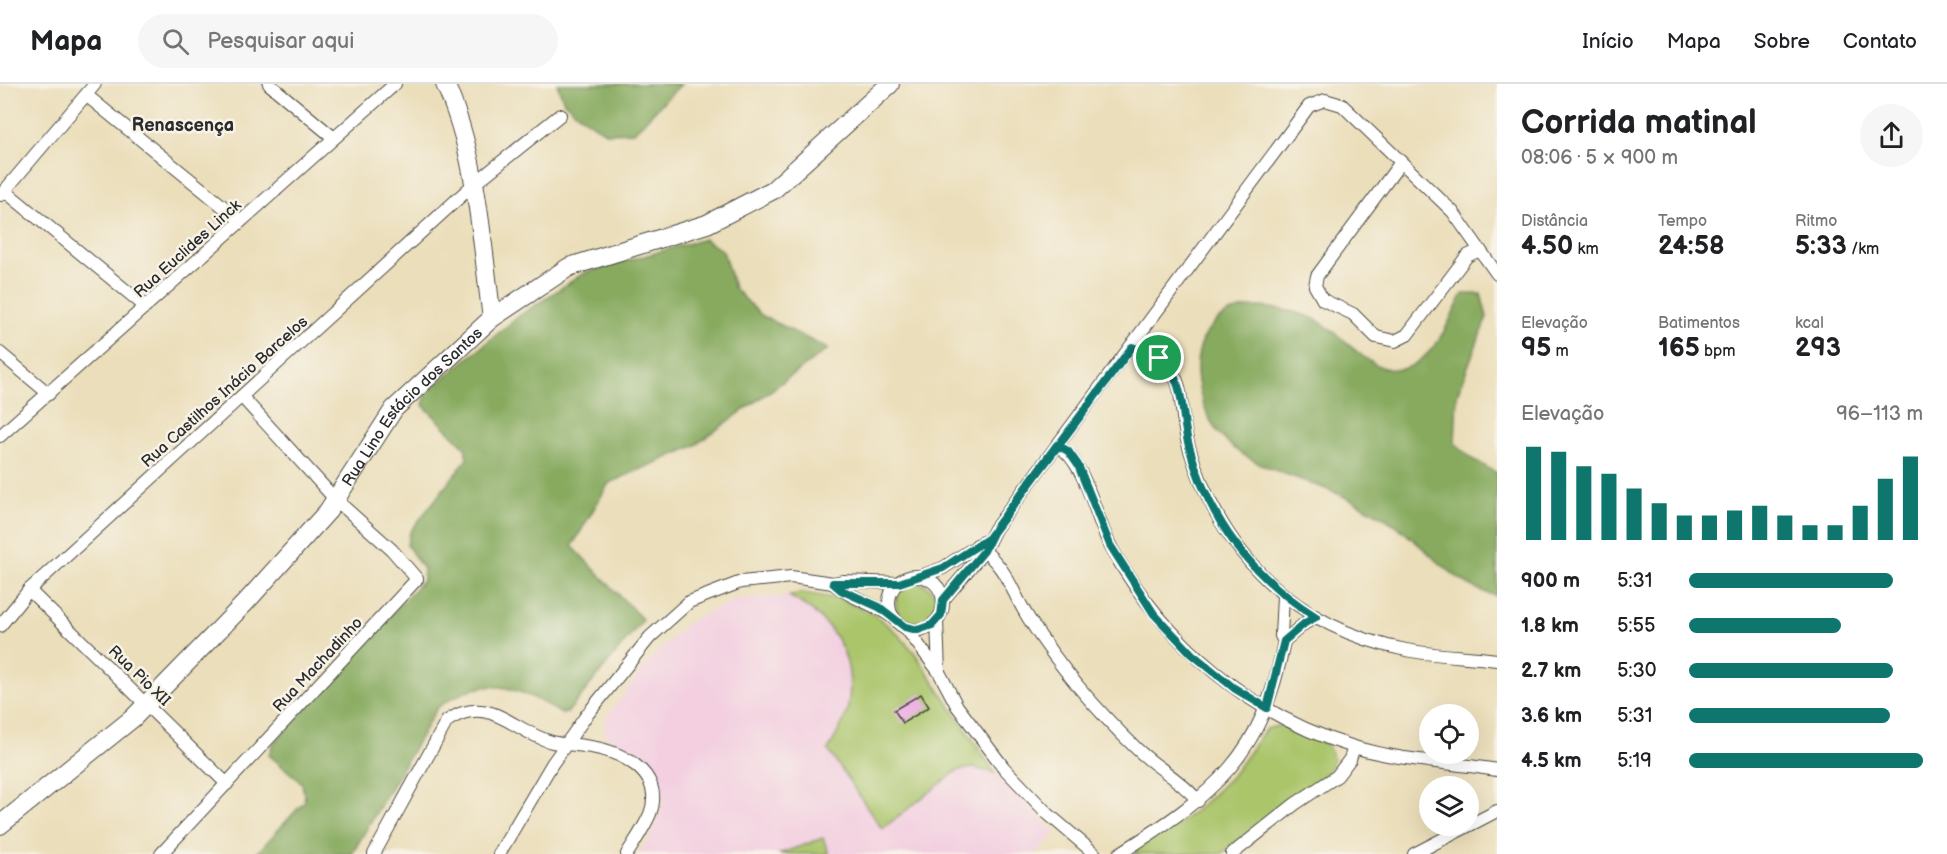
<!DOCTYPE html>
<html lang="pt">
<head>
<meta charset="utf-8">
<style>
  :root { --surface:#fff; --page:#f6f6f6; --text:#202124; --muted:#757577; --line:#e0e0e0; --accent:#0f766e }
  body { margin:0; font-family:"Balsamiq Sans",sans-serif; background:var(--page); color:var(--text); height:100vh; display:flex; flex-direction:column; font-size:22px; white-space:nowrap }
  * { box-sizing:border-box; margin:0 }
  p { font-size:20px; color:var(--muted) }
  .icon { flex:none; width:33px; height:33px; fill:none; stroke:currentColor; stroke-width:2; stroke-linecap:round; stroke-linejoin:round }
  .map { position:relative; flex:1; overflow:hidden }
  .side { display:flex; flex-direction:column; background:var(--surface); width:450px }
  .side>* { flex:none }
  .buttons { position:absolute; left:1419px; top:620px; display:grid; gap:12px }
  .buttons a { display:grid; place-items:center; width:60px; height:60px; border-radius:50%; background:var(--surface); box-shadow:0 6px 24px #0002; font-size:30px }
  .pin { position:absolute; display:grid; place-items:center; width:51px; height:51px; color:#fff; margin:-26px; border:3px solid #fff; border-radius:50%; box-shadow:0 2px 6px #0007 }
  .round { display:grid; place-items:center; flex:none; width:63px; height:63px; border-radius:32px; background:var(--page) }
  .headline { display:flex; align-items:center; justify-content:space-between; height:102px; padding:0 24px }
  h1 { font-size:33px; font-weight:700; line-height:45px }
  .stats { display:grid; grid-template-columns:repeat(3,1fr); gap:9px; height:102px; padding:6px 24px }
  .stats div { display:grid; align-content:center }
  .stats b { font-size:26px; font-weight:700 }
  .stats small { font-size:16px; font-weight:400 }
  .stats p { font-size:16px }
  .chart { height:168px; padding:12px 24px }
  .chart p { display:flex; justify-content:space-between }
  .chart svg { width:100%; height:108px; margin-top:6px; stroke:var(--accent); stroke-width:6 }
  ul { padding:0 24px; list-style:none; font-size:20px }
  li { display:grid; grid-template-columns:96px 72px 1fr; align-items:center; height:45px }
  li i { height:15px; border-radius:8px; background:var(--accent) }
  header { display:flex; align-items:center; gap:36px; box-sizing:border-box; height:84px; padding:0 30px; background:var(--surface); border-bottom:2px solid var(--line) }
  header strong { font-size:28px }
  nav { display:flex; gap:33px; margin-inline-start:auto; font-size:21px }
  .search { width:420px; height:54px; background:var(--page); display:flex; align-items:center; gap:15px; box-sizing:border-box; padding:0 21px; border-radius:33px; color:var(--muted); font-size:22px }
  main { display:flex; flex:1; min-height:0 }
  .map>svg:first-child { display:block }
  .built { fill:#f3cfe0 }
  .green { fill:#aac56b; stroke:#6a784b; stroke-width:1.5 }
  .forest { fill:#87aa5f; stroke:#596a45; stroke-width:1.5 }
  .building { fill:#eda9e4 }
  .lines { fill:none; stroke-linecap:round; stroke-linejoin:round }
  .street-casing { stroke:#484640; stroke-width:14 }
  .secondary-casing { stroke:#484640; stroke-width:20 }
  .street { stroke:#fff; stroke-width:12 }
  .secondary { stroke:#fff; stroke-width:18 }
  .route-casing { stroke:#fff; stroke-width:12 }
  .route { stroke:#0f766e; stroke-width:8 }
  .labels { text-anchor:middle; stroke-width:5; stroke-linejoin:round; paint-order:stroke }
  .street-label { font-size:16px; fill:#2b2b2b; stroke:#f7f3e8 }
  .neighbourhood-label { font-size:18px; font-weight:bold; fill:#2b2b2b; stroke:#f7f3e8 }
</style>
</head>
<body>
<header>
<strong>Mapa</strong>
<div class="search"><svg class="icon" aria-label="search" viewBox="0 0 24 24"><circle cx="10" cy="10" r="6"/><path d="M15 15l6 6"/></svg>Pesquisar aqui</div>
<nav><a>Início</a><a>Mapa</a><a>Sobre</a><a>Contato</a></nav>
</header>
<main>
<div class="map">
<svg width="1497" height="770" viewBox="0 0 1497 770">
  <rect width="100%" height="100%" fill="#f7f3e8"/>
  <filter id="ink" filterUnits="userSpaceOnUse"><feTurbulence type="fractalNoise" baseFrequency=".0167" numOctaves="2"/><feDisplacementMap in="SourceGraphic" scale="12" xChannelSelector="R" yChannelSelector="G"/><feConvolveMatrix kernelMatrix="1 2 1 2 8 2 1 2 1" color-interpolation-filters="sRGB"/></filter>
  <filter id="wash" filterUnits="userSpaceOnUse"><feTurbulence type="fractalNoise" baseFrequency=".008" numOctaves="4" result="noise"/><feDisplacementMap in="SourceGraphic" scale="24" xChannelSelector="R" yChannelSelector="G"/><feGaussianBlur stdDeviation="1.35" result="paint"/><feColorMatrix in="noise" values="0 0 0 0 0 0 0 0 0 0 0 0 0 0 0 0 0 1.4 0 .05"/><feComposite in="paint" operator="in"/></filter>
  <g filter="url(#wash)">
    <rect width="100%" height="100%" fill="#ebdeba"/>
    <polygon class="built" points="789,512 811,524 836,550 850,588 848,625 828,666 945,695 958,686 974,684 995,689 1056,749 1036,770 640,770 662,727 662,708 657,689 646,673 630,662 611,656 604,649 606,633 653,572 689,538 737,515"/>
    <g class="green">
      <circle cx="916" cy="519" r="20"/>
      <path d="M803 509 839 515 872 529 895 547 914 568 995 689 974 684 958 686 882 745 828 666C835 653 846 637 848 623 857 571 833 536 789 512Z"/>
      <polygon points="1282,641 1327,660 1334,676 1326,691 1221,770 1135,770 1139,763 1175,743 1202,721 1231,693 1266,645"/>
      <polygon points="823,754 829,770 779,770"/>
    </g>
    <g class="forest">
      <polygon points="557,0 681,0 634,48 607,49 584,35 564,18"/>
      <path d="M704 155 723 167 734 204 761 231 828 265 694 362 609 399 572 462 643 536 568 628 562 630C514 601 486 589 437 624L352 770H256L305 717 302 699 269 671 273 660 423 496V485L407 461 410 448 467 375 465 363 423 321 427 308 519 232 584 189Z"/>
      <path d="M1463 210H1481L1487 233 1457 311 1455 359 1472 375 1497 389V512C1451 501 1425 459 1386 435 1366 423 1343 411 1321 403 1262 381 1209 371 1198 298 1195 280 1198 258 1211 243 1222 229 1243 222 1260 223 1282 225 1306 228 1325 241 1356 263 1388 311 1428 269 1444 253 1452 230 1463 210Z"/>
    </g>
    <g id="blocks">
      <polygon class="building" points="921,610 929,623 903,639 894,626"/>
    </g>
  </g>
  <g filter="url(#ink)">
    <use href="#blocks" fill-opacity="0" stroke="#484640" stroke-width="1.5"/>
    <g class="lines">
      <defs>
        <g id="street">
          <polyline points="269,0 334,54"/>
          <polyline points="86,11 241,137"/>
          <polyline points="1401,78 1317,192 1315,202 1323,216 1353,230 1376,253 1395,257 1407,251 1467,172 1480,166"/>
          <polyline points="5,107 146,223"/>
          <polyline points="1,111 95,0"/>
          <path d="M1132 263C1196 287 1173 309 1189 363 1221 471 1295 544 1406 566 1436 572 1467 572 1497 576"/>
          <polyline points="0,269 49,310"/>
          <polyline points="0,352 395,0"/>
          <path d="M1057 361C1088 379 1095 437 1113 467 1166 560 1251 632 1354 663 1400 677 1450 678 1497 686"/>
          <path d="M977 461C1008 484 1010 505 1029 535 1060 584 1096 626 1138 666 1157 684 1181 696 1198 717"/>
          <circle cx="916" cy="519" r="27"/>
          <polyline points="918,493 943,484 983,458"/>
          <path d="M833 499C850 514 875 520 894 534"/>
          <polyline points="29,506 227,700"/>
          <polyline points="943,516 984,467 995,445 1309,22 1325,16 1342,21 1453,128 1497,190"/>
          <polyline points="937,537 939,588"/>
          <polyline points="0,542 29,506 474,100 560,31"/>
          <polyline points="905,543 939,588 957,622 1004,684 1047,729 1095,770"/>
          <polyline points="1284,557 1305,539 1316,533"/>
          <polyline points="161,770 417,495 392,466 335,415 242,313"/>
          <path d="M374 770 447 637C489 608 513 648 552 658 563 661 573 660 584 662 618 666 666 687 650 730 644 744 635 757 627 770"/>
          <polyline points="499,770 552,680 586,632 650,553 689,518 741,498 791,493 833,499 843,497 899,499"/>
          <path d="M1119 770C1214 710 1263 673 1284 557L1281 552 1283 512"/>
          <polyline points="1232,770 1295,720 1337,692 1350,675 1354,663"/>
          <polyline points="1414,770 1497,727"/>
        </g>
        <g id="secondary">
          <path d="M445 0C478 73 481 156 492 234"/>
          <path id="s1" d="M0 741 133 634 246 518 328 427 394 325 492 234 569 183 707 140 773 106 890 0"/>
        </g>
      </defs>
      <use href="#street" class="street-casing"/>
      <use href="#secondary" class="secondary-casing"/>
      <use href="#street" class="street"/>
      <use href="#secondary" class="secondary"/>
    </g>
  </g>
  <g class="lines" filter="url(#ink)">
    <defs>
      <path id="route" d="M1159 274 1132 263 989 454 943 484 899 499H833L841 506 879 523 905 543 918 546 932 541 941 531 943 516 984 467 995 445 1057 361 1068 367 1078 381 1110 461 1154 530 1192 570 1234 604 1267 624 1284 557 1305 539 1316 533C1251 492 1209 437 1189 362 1180 331 1187 295 1159 274"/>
    </defs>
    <use href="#route" class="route-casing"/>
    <use href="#route" class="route"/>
  </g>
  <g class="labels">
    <g class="street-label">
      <text transform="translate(187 164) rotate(-42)" y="6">Rua Euclides Linck</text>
      <text transform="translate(224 307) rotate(-42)" y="6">Rua Castilhos Inácio Barcelos</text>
      <text dy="6" stroke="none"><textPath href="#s1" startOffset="590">Rua Lino Estácio dos Santos</textPath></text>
      <text transform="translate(317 580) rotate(-47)" y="6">Rua Machadinho</text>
      <text transform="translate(140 591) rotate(44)" y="6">Rua Pio XII</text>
    </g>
    <g class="neighbourhood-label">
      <text x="183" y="47">Renascença</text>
    </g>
  </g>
</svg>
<div class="buttons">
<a><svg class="icon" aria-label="locate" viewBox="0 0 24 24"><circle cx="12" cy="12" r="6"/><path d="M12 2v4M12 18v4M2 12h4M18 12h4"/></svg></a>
<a><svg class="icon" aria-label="layers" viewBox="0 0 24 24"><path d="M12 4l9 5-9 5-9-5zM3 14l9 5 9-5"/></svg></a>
</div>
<div class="pin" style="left:1159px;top:274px;background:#1e9e55"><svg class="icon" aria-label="arrive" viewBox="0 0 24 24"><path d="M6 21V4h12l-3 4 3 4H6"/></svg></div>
</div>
<section class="side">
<div class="headline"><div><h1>Corrida matinal</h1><p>08:06 · 5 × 900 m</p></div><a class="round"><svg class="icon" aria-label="share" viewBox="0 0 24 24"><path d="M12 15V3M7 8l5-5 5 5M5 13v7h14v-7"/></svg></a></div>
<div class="stats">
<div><p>Distância</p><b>4.50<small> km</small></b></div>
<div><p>Tempo</p><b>24:58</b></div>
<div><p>Ritmo</p><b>5:33<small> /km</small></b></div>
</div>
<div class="stats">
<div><p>Elevação</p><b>95<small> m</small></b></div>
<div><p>Batimentos</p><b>165<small> bpm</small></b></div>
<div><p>kcal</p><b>293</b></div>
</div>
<div class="chart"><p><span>Elevação</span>96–113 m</p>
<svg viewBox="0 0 160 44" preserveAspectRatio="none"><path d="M5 44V6M15 44V8M25 44V14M35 44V17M45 44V23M55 44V29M65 44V34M75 44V34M85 44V32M95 44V30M105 44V34M115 44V38M125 44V38M135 44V30M145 44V19M155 44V10"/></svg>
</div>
<ul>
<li><b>900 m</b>5:31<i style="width:87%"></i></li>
<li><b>1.8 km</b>5:55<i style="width:65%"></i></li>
<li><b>2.7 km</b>5:30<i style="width:87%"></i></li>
<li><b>3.6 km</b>5:31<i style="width:86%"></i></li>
<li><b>4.5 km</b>5:19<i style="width:100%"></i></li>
</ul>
</section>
</main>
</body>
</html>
